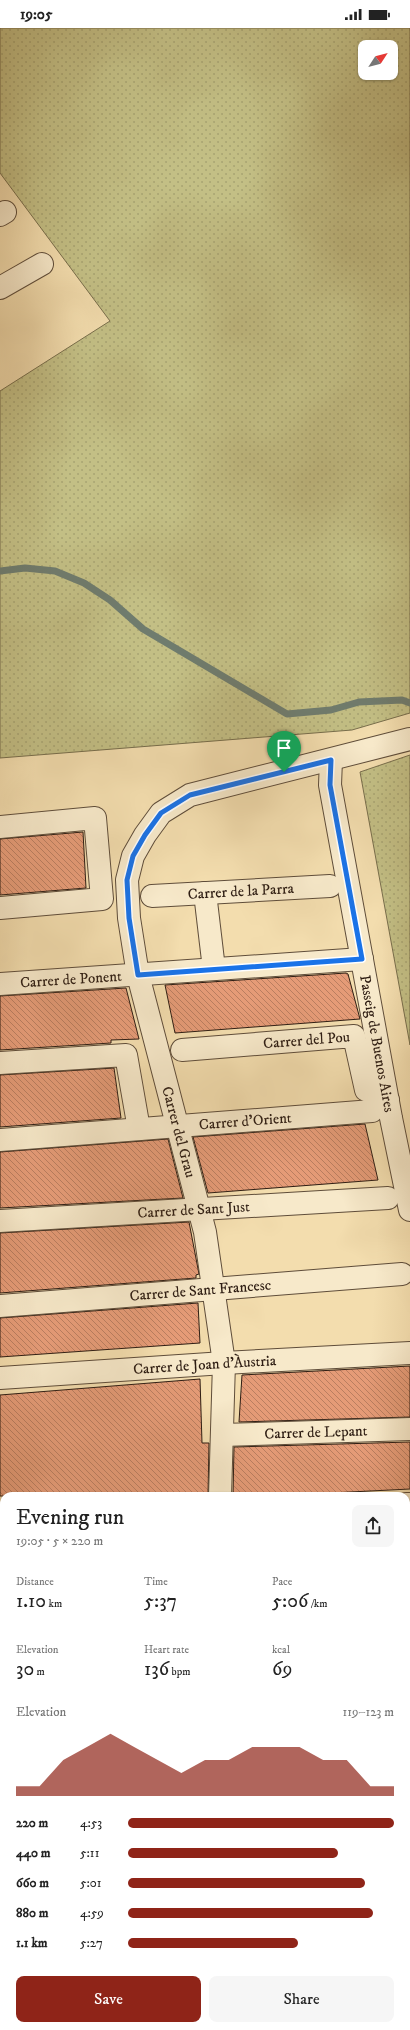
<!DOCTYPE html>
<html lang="en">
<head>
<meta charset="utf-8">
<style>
  :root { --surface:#fff; --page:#f6f6f6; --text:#222; --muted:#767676; --accent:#8f2418 }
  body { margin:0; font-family:"IM FELL DW Pica",serif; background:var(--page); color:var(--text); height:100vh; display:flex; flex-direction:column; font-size:15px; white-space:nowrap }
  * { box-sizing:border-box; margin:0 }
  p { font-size:13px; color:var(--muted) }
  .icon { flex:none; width:22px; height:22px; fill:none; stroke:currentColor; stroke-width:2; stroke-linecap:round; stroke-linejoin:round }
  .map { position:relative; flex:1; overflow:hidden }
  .panel { position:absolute; left:0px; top:1464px; width:410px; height:538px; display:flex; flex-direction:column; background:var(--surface); border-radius:12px 12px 0 0; box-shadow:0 1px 3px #0004 }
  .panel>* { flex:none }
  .needle { width:26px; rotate:54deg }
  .fabs { position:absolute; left:358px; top:12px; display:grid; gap:8px }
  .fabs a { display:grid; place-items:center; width:40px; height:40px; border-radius:8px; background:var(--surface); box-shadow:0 1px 3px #0004; font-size:20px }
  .pin { position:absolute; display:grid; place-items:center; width:34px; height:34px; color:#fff; margin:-41px -17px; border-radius:50% 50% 50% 0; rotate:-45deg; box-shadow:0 0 4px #0007 }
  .pin .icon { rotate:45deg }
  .round { display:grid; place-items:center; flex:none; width:42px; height:42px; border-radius:8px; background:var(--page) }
  .overview { display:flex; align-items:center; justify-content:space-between; height:68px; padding:0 16px }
  h1 { font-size:22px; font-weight:600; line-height:30px }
  .stats { display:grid; grid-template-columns:repeat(3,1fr); gap:6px; height:68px; padding:4px 16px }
  .stats div { display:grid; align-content:center }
  .stats b { font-size:20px; font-weight:600 }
  .stats small { font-size:11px; font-weight:400 }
  .stats p { font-size:11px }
  .chart { height:112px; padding:8px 16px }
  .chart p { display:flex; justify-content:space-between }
  .chart svg { width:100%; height:72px; margin-top:4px; fill:var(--accent); opacity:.7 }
  .cta { display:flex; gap:8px; margin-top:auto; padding:8px 16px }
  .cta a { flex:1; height:46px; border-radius:8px; background:var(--accent); color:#fff; font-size:16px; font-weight:600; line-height:46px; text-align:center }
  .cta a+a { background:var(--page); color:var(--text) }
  ul { padding:0 16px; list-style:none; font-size:13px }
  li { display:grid; grid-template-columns:64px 48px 1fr; align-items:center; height:30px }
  li i { height:10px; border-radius:5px; background:var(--accent) }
  .status { display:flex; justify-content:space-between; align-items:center; height:28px; padding:0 20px; background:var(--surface); direction:ltr }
  .status svg { height:11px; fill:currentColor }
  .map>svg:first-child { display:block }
  .grass { fill:url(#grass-dots); stroke:#786e4c; fill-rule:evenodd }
  .park { fill:#c3bf85; stroke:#786e4c }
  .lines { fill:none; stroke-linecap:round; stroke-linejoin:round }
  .stream { stroke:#6f7c6e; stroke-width:7 }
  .building { fill:url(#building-back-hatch); stroke:#2e1d13 }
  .minor-casing { stroke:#5f4d3a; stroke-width:24 }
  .minor { stroke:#f7e9ca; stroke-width:22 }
  .route-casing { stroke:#fff; stroke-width:8 }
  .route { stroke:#1a73e8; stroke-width:5 }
  .labels { text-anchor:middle; stroke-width:3.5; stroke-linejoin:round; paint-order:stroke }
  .street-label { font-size:15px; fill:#2e1d13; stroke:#f7e9ca }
</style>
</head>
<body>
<div class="status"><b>19:05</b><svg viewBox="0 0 49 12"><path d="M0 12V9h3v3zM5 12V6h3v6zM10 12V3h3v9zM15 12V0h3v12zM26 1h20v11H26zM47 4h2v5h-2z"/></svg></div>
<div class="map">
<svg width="410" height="2002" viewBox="0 0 410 2002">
  <defs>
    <pattern id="grass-dots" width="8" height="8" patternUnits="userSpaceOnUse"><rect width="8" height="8" fill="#c3bf85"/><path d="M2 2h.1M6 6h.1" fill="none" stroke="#a8a472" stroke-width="1.8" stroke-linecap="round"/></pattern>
    <pattern id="building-back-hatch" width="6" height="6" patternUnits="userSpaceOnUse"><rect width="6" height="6" fill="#e59b77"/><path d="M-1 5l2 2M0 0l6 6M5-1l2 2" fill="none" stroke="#ba7e60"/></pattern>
  </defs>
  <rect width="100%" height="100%" fill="#f3ddae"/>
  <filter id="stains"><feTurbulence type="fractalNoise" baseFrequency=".005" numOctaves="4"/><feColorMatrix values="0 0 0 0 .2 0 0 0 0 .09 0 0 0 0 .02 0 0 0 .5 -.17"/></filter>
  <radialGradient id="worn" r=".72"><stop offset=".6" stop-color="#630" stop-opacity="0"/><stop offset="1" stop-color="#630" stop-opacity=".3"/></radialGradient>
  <g class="grass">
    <path d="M0 0H410V685L352 702 0 730V363L110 293 0 145ZM365 19H391V45H365Z"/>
    <polygon points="410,727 410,1017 360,744"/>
  </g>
  <rect class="park" x="406" y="1715" width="4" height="53"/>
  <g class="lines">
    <polyline class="stream" points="0,543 25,540 55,543 84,555 110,572 143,601 287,686 331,682 359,674 402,672 410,675"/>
  </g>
  <g class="building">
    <polygon points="83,804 86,860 0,867 0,811"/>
    <polygon points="346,945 348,946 360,991 175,1005 165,957"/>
    <polygon points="126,960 139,1011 111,1012 111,1015 0,1022 0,968"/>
    <polygon points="114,1040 121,1090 0,1099 0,1047"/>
    <polygon points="365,1096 378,1152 208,1165 193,1109"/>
    <polygon points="168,1111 183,1170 0,1180 0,1124"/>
    <polygon points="189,1194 199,1246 196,1247 196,1250 0,1265 0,1205"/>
    <polygon points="198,1275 200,1315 0,1329 0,1290"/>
    <polygon points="410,1338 410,1389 239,1394 242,1347"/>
    <polygon points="200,1351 202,1415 209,1415 208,1468 0,1468 0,1367"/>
    <polygon points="410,1414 410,1461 271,1468 233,1468 234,1419"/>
  </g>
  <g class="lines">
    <defs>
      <g id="minor">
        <polyline points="0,187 5,184"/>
        <polyline points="0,260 42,236"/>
        <path id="s1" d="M331 732 330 757 391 1090 410 1182"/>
        <polyline points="0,799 95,790 102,871 0,880"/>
        <polyline points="205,865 214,941"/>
        <path id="s2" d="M152 868 330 858"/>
        <path id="s3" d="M0 956 362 931"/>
        <path id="s4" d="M182 1022 354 1008 366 1062 388 1072"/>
        <polyline points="0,1035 126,1027 139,1101"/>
        <path id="s5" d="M0 1112 372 1083"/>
        <path id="s6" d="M0 1193 388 1170"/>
        <path id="s7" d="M0 1278 402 1246"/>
        <path id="s8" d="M0 1350 224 1335 410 1325"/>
        <path id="s9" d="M222 1407 410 1401"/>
        <polyline points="220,1468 224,1335 205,1204 138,947 129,890 127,852 133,828 145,807 161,785 190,767 410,711"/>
        <polyline points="406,1476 410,1476"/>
        <polyline points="0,1499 4,1498"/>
        <polyline points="406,1561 410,1561"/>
        <polyline points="0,1578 4,1578"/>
        <polyline points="406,1633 410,1633"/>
        <polyline points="0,1651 4,1651"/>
        <polyline points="406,1707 410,1707"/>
        <polyline points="0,1728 4,1727"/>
        <polyline points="406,1778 410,1778"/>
        <polyline points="0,1802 4,1802"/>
        <polyline points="0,1897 4,1896"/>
        <polyline points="406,1927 410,1927"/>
        <polyline points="0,1972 4,1972"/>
        <polyline points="215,2002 215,1998"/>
      </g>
    </defs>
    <use href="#minor" class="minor-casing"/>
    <use href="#minor" class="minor"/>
  </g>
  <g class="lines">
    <defs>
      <polygon id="route" points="331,732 330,757 362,931 138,947 129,890 127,852 133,828 145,807 161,785 190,767"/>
    </defs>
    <use href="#route" class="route-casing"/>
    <use href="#route" class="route"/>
  </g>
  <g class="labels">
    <g class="street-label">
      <text dy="5" stroke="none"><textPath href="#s2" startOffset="89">Carrer de la Parra</textPath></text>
      <text dy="5" stroke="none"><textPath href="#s3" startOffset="71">Carrer de Ponent</textPath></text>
      <text dy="5" stroke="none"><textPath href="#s4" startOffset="125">Carrer del Pou</textPath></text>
      <text dy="5" stroke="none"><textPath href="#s1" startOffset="288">Passeig de Buenos Aires</textPath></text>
      <text dy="5" stroke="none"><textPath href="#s5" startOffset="246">Carrer d'Orient</textPath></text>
      <text transform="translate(179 1104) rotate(75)" y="5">Carrer del Grau</text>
      <text dy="5" stroke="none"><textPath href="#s6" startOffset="194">Carrer de Sant Just</textPath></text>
      <text dy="5" stroke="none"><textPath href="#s7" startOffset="201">Carrer de Sant Francesc</textPath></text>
      <text dy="5" stroke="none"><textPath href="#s8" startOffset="205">Carrer de Joan d'Àustria</textPath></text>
      <text dy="5" stroke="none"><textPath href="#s9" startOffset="94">Carrer de Lepant</textPath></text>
    </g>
  </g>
  <rect width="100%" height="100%" filter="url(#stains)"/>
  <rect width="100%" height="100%" fill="url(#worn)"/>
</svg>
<div class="fabs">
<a><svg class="needle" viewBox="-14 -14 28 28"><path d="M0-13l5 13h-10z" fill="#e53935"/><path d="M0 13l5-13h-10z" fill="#767676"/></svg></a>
</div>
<div class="pin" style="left:284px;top:744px;background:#1e9e55"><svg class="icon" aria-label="arrive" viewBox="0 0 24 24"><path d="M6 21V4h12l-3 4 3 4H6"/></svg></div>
<section class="panel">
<div class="overview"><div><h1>Evening run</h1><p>19:05 · 5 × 220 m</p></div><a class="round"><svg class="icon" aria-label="share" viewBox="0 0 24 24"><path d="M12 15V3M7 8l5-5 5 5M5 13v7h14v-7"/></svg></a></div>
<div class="stats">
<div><p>Distance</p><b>1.10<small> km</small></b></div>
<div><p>Time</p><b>5:37</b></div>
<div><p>Pace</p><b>5:06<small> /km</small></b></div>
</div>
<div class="stats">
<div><p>Elevation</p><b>30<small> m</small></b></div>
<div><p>Heart rate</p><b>136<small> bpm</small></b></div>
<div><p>kcal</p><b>69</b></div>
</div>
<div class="chart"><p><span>Elevation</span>119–123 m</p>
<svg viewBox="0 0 160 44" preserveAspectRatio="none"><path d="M0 44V38L10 38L20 22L30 14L40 6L50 14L60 22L70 30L80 22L90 22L100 14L110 14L120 14L130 22L140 22L150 38L160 38V44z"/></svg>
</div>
<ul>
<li><b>220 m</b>4:53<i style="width:100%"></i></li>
<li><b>440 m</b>5:11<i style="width:79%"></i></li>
<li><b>660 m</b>5:01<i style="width:89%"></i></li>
<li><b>880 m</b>4:59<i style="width:92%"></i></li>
<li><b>1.1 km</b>5:27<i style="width:64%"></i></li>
</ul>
<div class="cta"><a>Save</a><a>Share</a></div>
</section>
</div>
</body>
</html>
